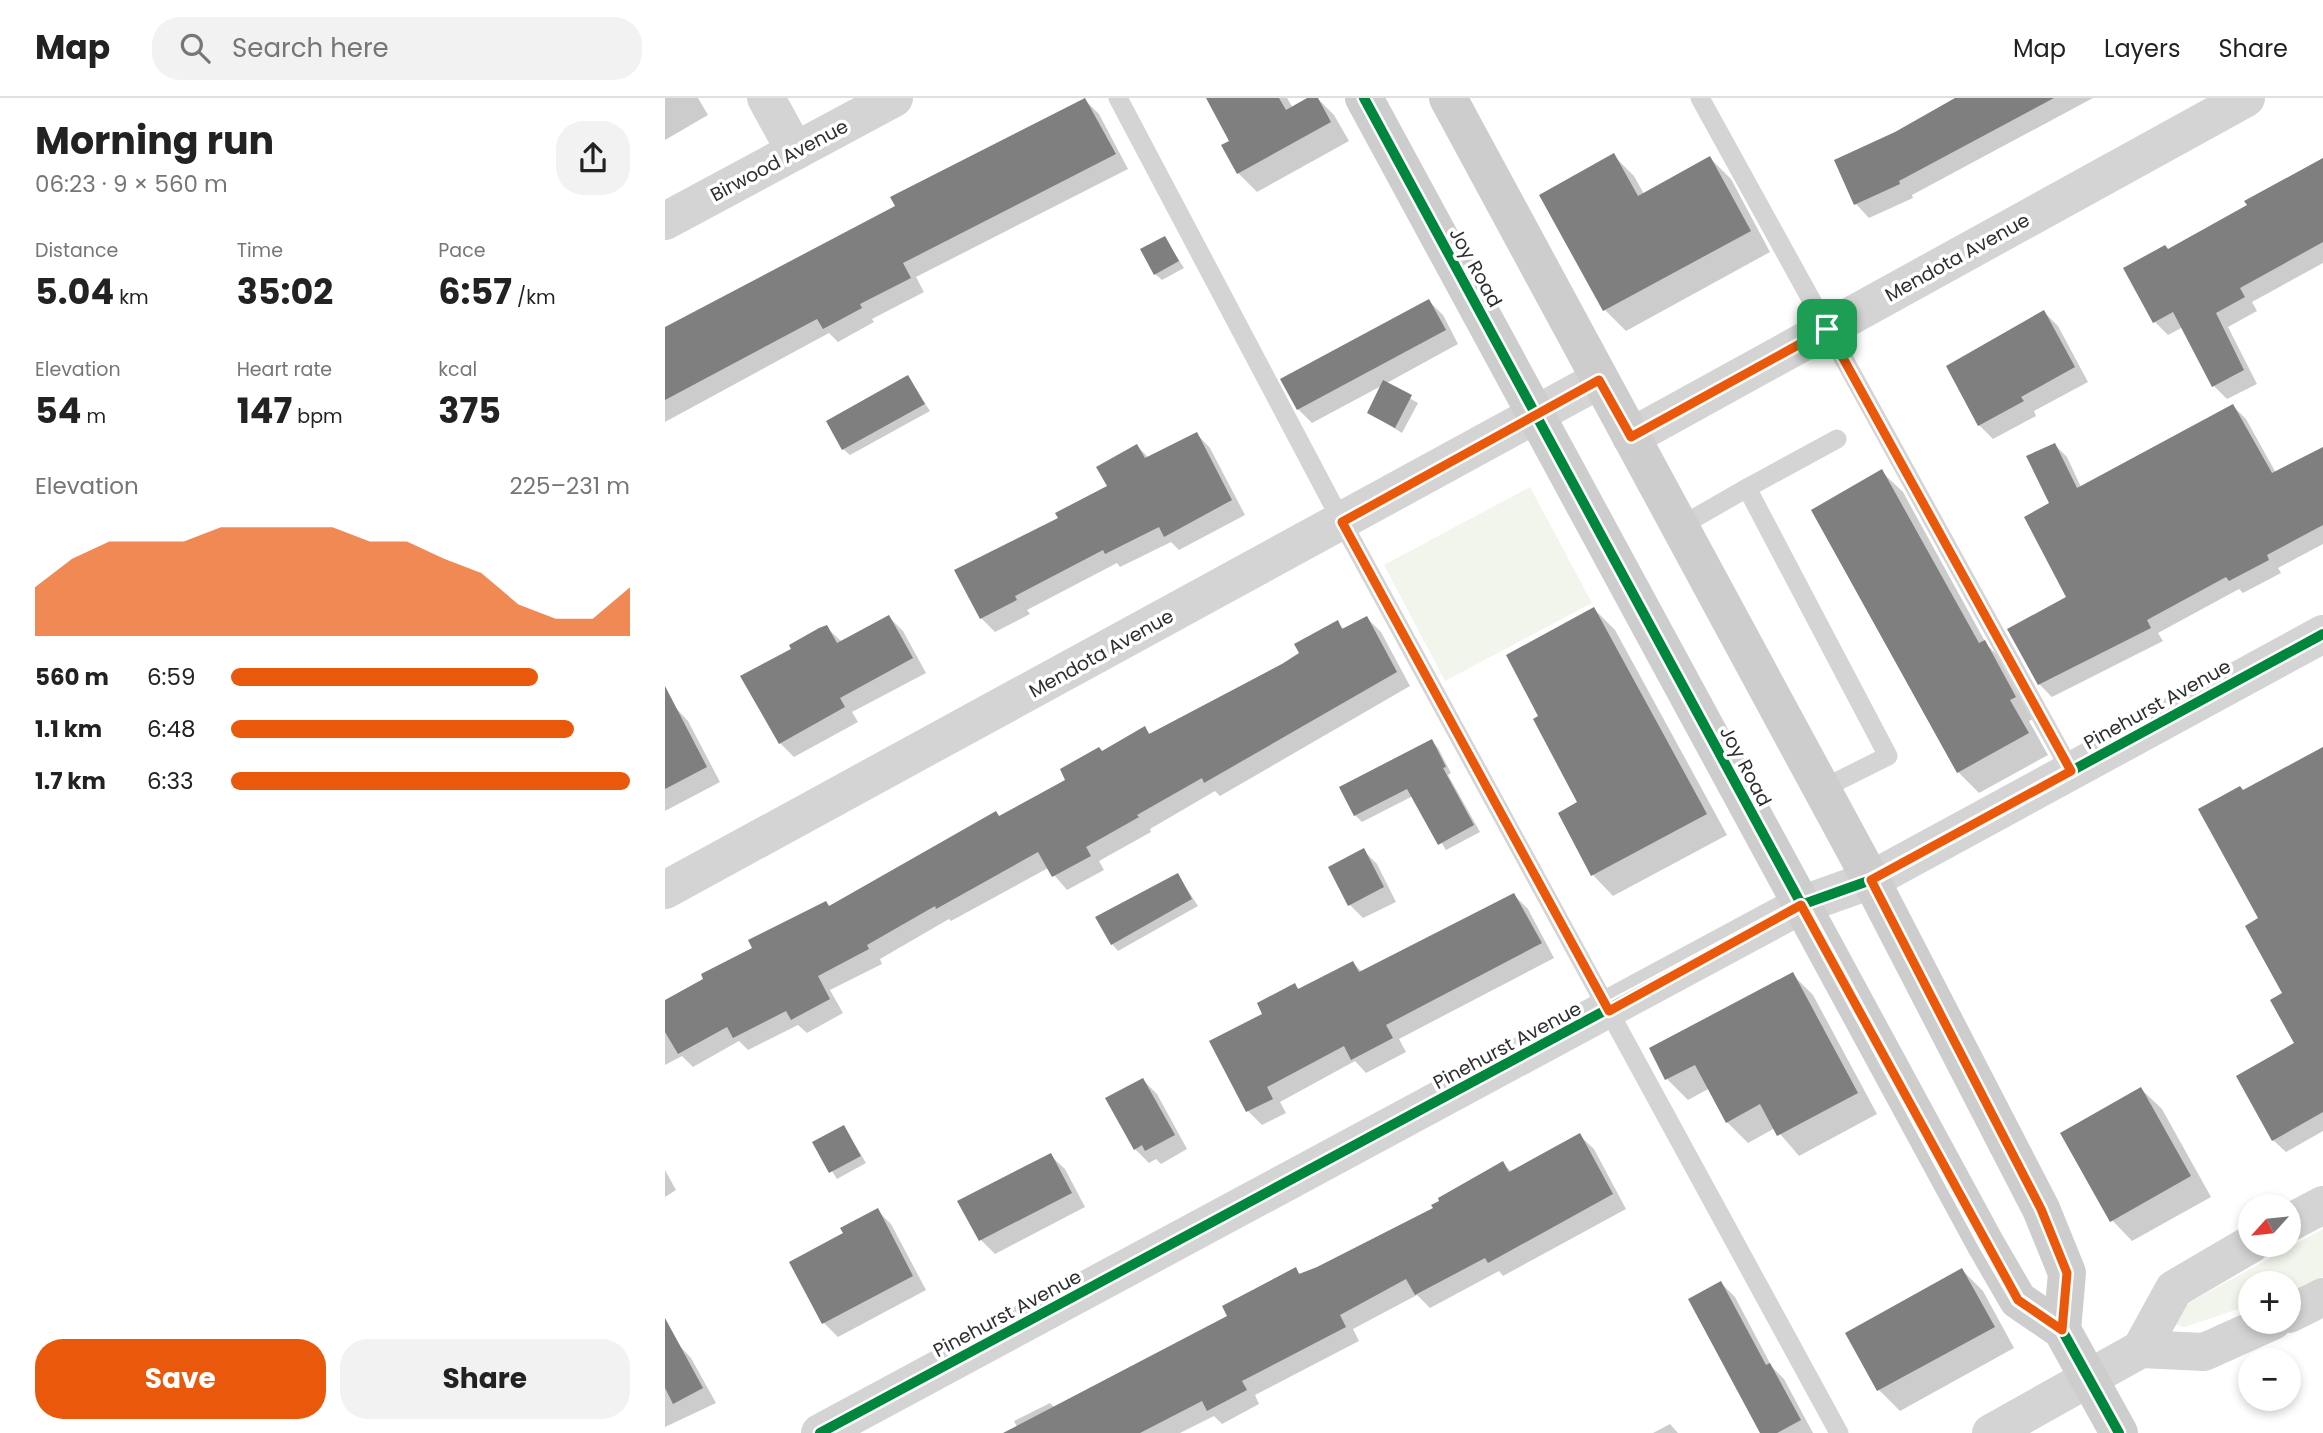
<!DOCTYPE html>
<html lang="en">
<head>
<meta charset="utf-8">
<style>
  :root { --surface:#fff; --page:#f2f2f2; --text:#222; --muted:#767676; --line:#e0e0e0; --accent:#ea580c }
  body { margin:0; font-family:Poppins,sans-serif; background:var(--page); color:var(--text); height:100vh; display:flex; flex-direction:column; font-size:26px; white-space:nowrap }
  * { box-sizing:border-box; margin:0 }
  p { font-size:23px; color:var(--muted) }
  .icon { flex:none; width:38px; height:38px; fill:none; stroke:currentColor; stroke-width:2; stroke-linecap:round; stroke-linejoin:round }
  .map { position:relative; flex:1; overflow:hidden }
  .sheet { display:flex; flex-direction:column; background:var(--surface); width:665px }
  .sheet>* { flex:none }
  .needle { width:46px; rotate:243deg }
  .fabs { position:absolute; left:1573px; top:1096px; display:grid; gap:14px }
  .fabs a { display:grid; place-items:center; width:63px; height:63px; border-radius:50%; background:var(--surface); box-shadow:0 4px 10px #0003; font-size:35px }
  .pin { position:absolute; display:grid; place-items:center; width:60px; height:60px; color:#fff; margin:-30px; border-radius:14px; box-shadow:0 4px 10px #0006 }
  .round { display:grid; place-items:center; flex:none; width:74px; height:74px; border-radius:28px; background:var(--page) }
  .overview { display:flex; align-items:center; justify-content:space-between; height:119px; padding:0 35px }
  h1 { font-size:38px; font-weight:700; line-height:52px }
  .figures { display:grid; grid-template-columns:repeat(3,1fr); gap:10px; height:119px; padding:7px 35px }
  .figures div { display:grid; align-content:center }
  .figures b { font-size:35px; font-weight:700 }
  .figures small { font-size:19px; font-weight:400 }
  .figures p { font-size:19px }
  .chart { height:196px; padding:14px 35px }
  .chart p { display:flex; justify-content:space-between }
  .chart svg { width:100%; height:126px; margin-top:7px; fill:var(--accent); opacity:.7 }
  .cta { display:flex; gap:14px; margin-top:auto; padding:14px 35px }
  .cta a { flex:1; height:80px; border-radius:28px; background:var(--accent); color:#fff; font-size:28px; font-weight:700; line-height:80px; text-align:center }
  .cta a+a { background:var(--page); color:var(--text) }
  ul { padding:0 35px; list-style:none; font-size:23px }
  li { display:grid; grid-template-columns:112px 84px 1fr; align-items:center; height:52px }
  li i { height:18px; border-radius:9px; background:var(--accent) }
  header { display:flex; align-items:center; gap:42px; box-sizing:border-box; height:98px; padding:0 35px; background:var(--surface); border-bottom:2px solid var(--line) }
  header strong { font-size:33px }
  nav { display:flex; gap:38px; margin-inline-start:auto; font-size:24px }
  .search { width:490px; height:63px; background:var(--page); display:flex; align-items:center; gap:18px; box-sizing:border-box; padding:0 24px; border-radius:28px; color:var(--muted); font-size:26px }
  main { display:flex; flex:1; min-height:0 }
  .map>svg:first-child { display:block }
  .green { fill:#f1f5eb }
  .shadow { fill:#0003 }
  .building { fill:#7f7f7f }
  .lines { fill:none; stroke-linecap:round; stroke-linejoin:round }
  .lane { stroke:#d4d4d4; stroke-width:19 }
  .street { stroke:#d4d4d4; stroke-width:38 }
  .secondary { stroke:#cdcdcd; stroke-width:38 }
  .cycleway-casing { stroke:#fff; stroke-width:15 }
  .cycleway { stroke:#00873e; stroke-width:10 }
  .route-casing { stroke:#fff; stroke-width:14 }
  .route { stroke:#ea580c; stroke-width:9 }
  .labels { text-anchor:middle; stroke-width:7; stroke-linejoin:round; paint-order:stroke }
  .street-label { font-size:19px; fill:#2f2f2f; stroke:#fff }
</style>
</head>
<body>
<header>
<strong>Map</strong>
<div class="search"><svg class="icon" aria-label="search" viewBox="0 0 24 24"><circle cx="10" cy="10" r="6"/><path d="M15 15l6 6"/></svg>Search here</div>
<nav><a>Map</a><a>Layers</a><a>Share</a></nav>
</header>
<main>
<section class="sheet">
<div class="overview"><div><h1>Morning run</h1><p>06:23 · 9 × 560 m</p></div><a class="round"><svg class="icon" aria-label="share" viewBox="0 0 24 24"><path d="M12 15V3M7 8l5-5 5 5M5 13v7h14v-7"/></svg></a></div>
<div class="figures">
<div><p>Distance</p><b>5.04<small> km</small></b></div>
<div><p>Time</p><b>35:02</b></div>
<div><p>Pace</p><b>6:57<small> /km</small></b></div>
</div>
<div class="figures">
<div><p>Elevation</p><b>54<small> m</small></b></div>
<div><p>Heart rate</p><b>147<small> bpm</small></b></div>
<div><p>kcal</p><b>375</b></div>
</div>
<div class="chart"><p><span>Elevation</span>225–231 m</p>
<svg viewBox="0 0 160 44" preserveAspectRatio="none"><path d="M0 44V27L10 17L20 11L30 11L40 11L50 6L60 6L70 6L80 6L90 11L100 11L110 17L120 22L130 33L140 38L150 38L160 27V44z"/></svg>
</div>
<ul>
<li><b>560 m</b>6:59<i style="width:77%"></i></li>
<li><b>1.1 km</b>6:48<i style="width:86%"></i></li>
<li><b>1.7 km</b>6:33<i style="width:100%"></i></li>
</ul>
<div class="cta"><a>Save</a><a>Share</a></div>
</section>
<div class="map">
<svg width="1658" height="1335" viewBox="0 0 1658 1335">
  <rect width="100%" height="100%" fill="#fff"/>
  <g class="green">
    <polygon points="865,389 927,505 780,583 719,467"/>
    <polygon points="1658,1131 1658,1179 1624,1194 1624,1185 1586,1185 1585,1207 1520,1229 1509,1226 1518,1208"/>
  </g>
  <g class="shadow">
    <polygon points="0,0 33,0 43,17 0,42"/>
    <polygon points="543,0 622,0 628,10 646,0 652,0 669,17 684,43 592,94 573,75 567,44"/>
    <polygon points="1290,0 1428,0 1247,97 1248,100 1204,120 1191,106 1231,36"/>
    <polygon points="420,2 434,16 463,71 251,179 259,194 207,221 209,224 173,244 164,235 0,324 0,231 232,109"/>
    <polygon points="949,58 969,78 979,96 1045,60 1066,81 1105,154 961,233 940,212"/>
    <polygon points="1658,60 1658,165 1587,204 1592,213 1563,229 1592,286 1562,301 1549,288 1518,229 1503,237 1490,224 1503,152 1584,108 1582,104"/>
    <polygon points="500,140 519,170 497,182 490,176"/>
    <polygon points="764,203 778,217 793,246 720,286 753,305 737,335 704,315 718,287 647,325 633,311"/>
    <polygon points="1379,214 1393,228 1423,284 1369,313 1371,318 1328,341 1314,327"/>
    <polygon points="243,279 265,313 185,357 178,351"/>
    <polygon points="1568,308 1581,321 1611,375 1658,350 1658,446 1613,470 1616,475 1578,495 1574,491 1493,535 1498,543 1387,599 1374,586 1404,500 1386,406 1390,347 1402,359 1416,389"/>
    <polygon points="532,336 545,350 580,417 514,452 506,444 455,469 452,465 362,512 365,516 330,534 316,520 395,421 444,388 472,348 484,360"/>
    <polygon points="1217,374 1238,394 1322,547 1340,565 1370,620 1364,623 1383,657 1314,695 1293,674"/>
    <polygon points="929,511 950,532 1062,737 948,798 928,777 914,705 875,619"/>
    <polygon points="224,519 238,533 261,575 187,614 193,624 129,659 115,645 77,579 162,530 176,543"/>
    <polygon points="702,520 716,534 745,588 555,698 550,693 485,731 486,734 434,763 439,772 402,792 383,770 286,823 284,821 215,861 217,866 165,892 178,915 142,935 133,927 83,952 74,943 28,969 17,958 0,967 0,904 165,809 403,682 437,654 480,630 486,637 637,555 672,524 680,532"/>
    <polygon points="10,609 23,623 55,684 0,713 0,614"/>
    <polygon points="767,643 773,650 786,675 783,677 815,734 781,752 748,698 697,724 690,717"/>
    <polygon points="1658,649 1658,1033 1621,1054 1608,1042 1631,946 1620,896 1595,821 1578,694"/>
    <polygon points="698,752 712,766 731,804 698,820 684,806"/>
    <polygon points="513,777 533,808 453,853 447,846"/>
    <polygon points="849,797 863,811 889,860 734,941 741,954 701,975 690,963 615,1004 621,1015 597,1027 583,1013 546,944 600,917 629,887 635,893 688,865 697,874"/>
    <polygon points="1127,876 1148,897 1212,1016 1134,1058 1110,1030 1083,1045 1062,1024 1045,990 1023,1002 1002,981"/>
    <polygon points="478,982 492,996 522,1051 496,1066 491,1061 484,1065 470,1051"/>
    <polygon points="1476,991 1497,1011 1546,1099 1467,1143 1447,1122"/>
    <polygon points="179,1029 201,1065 172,1081 149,1045"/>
    <polygon points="915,1038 929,1051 961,1111 838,1178 834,1173 765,1210 752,1197 688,1231 694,1243 590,1297 594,1306 557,1326 549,1318 515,1335 355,1335 349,1323 385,1305 390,1310 564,1218 631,1171 636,1177 653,1171 770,1110 838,1066 847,1074"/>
    <polygon points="386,1058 400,1071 420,1109 330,1156 316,1142 295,1103"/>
    <polygon points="0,1072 11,1092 0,1099"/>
    <polygon points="212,1112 226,1126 261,1192 173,1239 159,1225 126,1164 180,1136"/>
    <polygon points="1297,1172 1318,1193 1349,1250 1235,1313 1214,1292 1182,1235"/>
    <polygon points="1056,1185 1070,1199 1107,1269 1119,1281 1148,1335 1097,1335"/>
    <polygon points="13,1246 26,1260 51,1305 0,1329 0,1253"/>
    <polygon points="1005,1326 1013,1335 988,1335"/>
  </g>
  <g class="building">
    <polygon points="420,0 451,56 238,165 246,180 195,206 197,210 158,231 152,221 0,302 0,229 230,108 225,99"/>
    <polygon points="541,0 614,0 621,12 642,0 653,0 666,24 572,76 556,47 564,43"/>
    <polygon points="1290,0 1389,0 1234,83 1235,86 1189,107 1169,62 1230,34"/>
    <polygon points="949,55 973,98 1045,58 1086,133 938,213 874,97"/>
    <polygon points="1658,60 1658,144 1575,190 1580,199 1551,215 1579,272 1547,289 1508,214 1488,225 1458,170 1500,147 1503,151 1582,107 1579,103"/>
    <polygon points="500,138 514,163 489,177 475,151"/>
    <polygon points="764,201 781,232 632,312 615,281"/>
    <polygon points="1379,212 1410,269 1356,299 1359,303 1313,328 1281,268"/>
    <polygon points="243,277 260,306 177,352 161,323"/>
    <polygon points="718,282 747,297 730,330 702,315"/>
    <polygon points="1568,306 1607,375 1658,349 1658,427 1602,457 1604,462 1564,483 1561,479 1482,522 1486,530 1373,587 1342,531 1401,499 1359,419 1384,405 1361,358 1390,345 1412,390"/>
    <polygon points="532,334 567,402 499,439 494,429 440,456 438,452 350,498 352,502 315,521 289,472 393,420 390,415 442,388 431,369 472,346 480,360"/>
    <polygon points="1217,371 1314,545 1320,542 1351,599 1345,602 1364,635 1292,675 1146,412"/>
    <polygon points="929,509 1042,716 926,778 893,715 912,704 868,621 873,618 841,557"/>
    <polygon points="224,517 248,560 175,600 180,609 114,646 75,578 126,551 124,547 154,530 162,527 172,545"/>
    <polygon points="702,518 732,574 539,685 537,680 472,717 474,719 421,749 426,758 387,779 373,754 271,811 270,808 202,847 204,851 153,878 165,901 126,922 121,913 68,940 62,929 13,956 0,934 0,902 38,881 36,876 87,850 83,842 161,803 164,808 331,713 334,718 400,682 395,671 434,649 437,653 480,628 484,636 617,566 634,555 629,546 673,522 677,531"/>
    <polygon points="0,588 42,669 0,691"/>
    <polygon points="767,641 781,669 778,670 809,727 773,747 742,691 689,718 674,689"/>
    <polygon points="1658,649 1658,1014 1607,1043 1571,978 1629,945 1605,902 1617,895 1580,828 1593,820 1533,711 1575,688 1578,692"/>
    <polygon points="699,750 719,789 683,808 663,769"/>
    <polygon points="513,775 527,801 446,847 430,819"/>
    <polygon points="849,795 877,845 721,927 728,940 686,962 679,948 602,989 608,1001 581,1014 544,943 597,916 592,905 630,885 633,891 688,863 694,874"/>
    <polygon points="1128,874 1193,995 1112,1038 1095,1006 1061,1025 1030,967 1000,982 984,950"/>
    <polygon points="478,980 510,1037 480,1053 477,1047 469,1052 440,1000"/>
    <polygon points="1476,989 1526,1078 1445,1124 1395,1035"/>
    <polygon points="179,1027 196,1058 164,1075 147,1044"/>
    <polygon points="915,1035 948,1096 823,1165 820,1160 750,1197 741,1181 675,1217 681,1229 577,1283 582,1292 542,1313 537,1303 475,1335 338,1335 562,1218 557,1208 631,1169 634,1176 652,1169 768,1110 766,1107 774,1103 773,1100 838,1063 844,1074"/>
    <polygon points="386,1055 407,1095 314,1143 292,1103"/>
    <polygon points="213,1110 248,1178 157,1226 124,1164 178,1135 175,1130"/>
    <polygon points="1297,1170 1330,1229 1212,1293 1180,1235"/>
    <polygon points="1056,1183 1101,1267 1105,1265 1136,1322 1112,1335 1095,1335 1023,1201"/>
    <polygon points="0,1220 38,1290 8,1306 0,1290"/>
  </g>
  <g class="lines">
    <g class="lane">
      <polyline points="453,0 677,424 1174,1335"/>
      <polyline points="1035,0 1406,673"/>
      <polyline points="1082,390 1172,341"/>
      <polyline points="1014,429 1082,390 1223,658 1157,691"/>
    </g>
    <g class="street">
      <polyline points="101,0 130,53"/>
      <polyline points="0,123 229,0"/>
      <polyline points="966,339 1581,0"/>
      <polyline points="0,792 934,282"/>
      <polyline points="1624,1125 1658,1107"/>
      <polyline points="1624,1216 1658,1199"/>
      <polyline points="1476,1251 1539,1254 1608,1223"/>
      <polyline points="155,1335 1136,807 1206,782 1658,536"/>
      <polyline points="1326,1335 1476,1251 1509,1191 1586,1146"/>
    </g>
    <g class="secondary">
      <polyline points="699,0 1320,1145 1353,1202 1397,1232 1454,1335"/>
      <polyline points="783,0 1206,782 1376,1111 1402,1175 1397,1232"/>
    </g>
    <defs>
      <g id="cycleway">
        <polyline points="699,0 1320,1145 1353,1202 1397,1232 1454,1335"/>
        <polyline points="155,1335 1136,807 1206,782 1658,536"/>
      </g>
    </defs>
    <use href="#cycleway" class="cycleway-casing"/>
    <use href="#cycleway" class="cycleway"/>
  </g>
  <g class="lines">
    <defs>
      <polygon id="route" points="1162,231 1406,673 1206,782 1376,1111 1402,1175 1397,1232 1353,1202 1136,807 944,913 677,424 934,282 966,339"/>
    </defs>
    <use href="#route" class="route-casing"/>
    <use href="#route" class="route"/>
  </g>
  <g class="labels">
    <g class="street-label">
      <text transform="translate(114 62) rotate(-28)" y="7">Birwood Avenue</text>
      <text transform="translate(1292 159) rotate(-29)" y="7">Mendota Avenue</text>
      <text transform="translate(811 169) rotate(61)" y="7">Joy Road</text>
      <text transform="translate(436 555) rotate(-29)" y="7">Mendota Avenue</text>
      <text transform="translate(1492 606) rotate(-29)" y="7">Pinehurst Avenue</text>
      <text transform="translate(1081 668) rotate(62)" y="7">Joy Road</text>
      <text transform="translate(842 947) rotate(-28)" y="7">Pinehurst Avenue</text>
      <text transform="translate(342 1215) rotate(-28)" y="7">Pinehurst Avenue</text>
    </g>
  </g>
</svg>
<div class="fabs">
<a><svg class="needle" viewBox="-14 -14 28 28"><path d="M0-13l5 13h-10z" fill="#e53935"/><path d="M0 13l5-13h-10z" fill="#767676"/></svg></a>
<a>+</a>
<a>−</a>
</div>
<div class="pin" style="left:1162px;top:231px;background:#1e9e55"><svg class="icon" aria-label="arrive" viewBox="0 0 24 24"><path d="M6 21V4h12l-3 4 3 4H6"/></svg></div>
</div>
</main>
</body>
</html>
